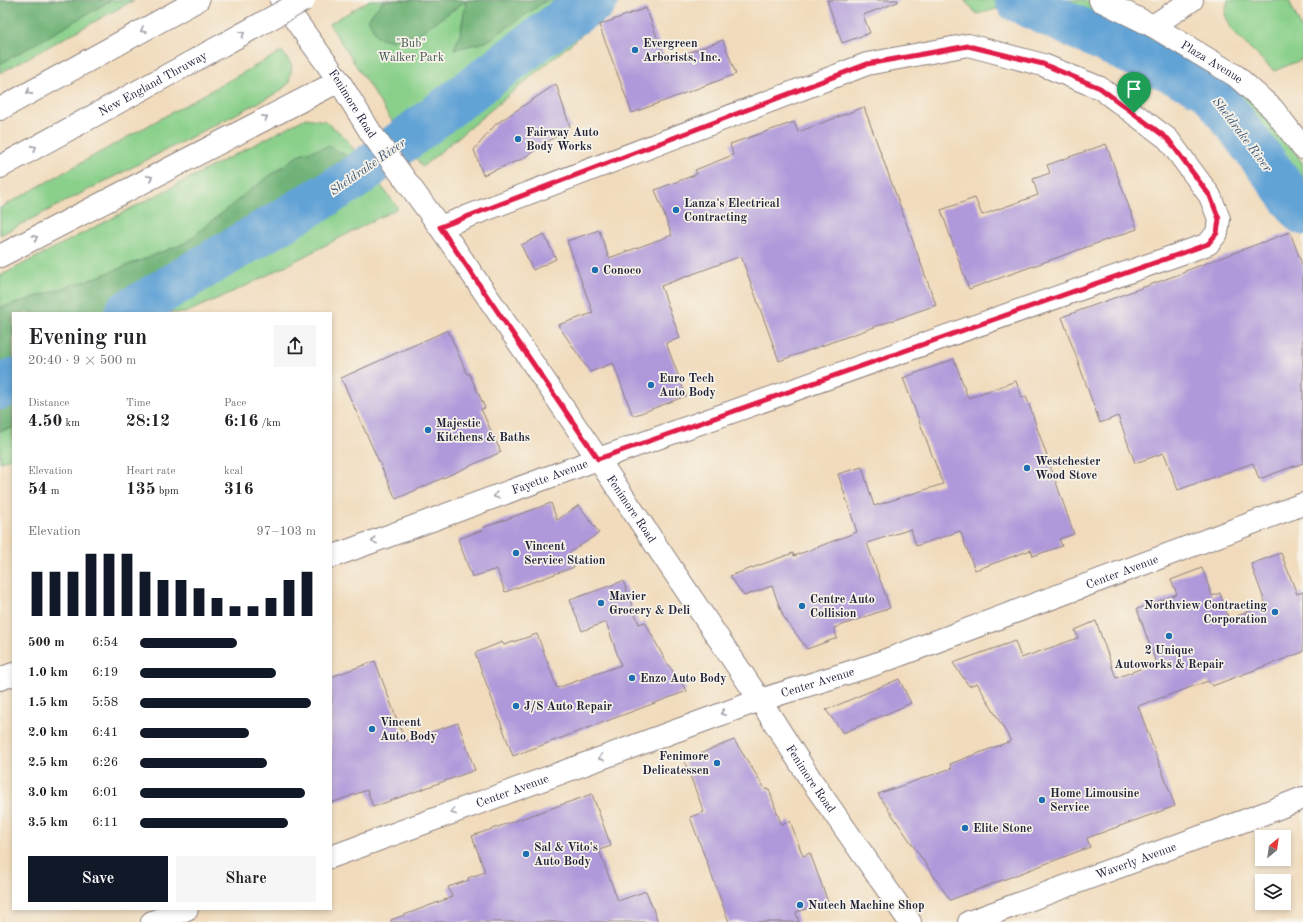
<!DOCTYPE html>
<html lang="en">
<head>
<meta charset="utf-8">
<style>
  :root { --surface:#fff; --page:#f6f6f6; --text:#202124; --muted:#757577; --accent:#111827 }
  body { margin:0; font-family:"Old Standard TT",serif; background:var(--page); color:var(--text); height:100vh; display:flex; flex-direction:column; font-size:15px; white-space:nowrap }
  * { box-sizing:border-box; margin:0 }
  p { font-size:13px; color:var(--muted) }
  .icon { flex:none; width:22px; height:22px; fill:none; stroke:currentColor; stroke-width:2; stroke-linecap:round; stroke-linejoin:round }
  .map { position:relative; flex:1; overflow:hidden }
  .sheet { position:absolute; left:12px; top:312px; width:320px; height:598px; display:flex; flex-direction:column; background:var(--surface); border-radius:0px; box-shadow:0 2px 6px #0003 }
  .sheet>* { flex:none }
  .needle { width:26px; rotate:29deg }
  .buttons { position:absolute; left:1255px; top:830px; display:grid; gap:8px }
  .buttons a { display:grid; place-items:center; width:36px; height:36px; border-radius:0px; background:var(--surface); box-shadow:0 2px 6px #0003; font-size:20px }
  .pin { position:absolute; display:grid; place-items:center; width:34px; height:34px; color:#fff; margin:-41px -17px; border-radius:50% 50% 50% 0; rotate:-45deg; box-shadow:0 0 4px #0007 }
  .pin .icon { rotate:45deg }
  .round { display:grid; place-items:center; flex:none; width:42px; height:42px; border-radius:0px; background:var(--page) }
  .summary { display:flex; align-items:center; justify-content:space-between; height:68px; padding:0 16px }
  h1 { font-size:22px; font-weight:700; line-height:30px }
  .figures { display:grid; grid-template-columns:repeat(3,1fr); gap:6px; height:68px; padding:4px 16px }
  .figures div { display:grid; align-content:center }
  .figures b { font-size:17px; font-weight:700 }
  .figures small { font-size:11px; font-weight:400 }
  .figures p { font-size:11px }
  .chart { height:112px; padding:8px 16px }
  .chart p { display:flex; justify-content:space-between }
  .chart svg { width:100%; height:72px; margin-top:4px; stroke:var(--accent); stroke-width:6 }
  .button { display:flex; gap:8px; margin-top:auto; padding:8px 16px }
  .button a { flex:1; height:46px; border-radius:0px; background:var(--accent); color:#fff; font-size:16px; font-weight:700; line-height:46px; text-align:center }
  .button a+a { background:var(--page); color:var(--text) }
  ul { padding:0 16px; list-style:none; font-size:13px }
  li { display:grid; grid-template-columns:64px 48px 1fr; align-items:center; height:30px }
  li i { height:10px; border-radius:5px; background:var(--accent) }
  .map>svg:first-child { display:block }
  .green { fill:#8ad08b; stroke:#567963 }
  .forest { fill:#6fb277; stroke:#486a59 }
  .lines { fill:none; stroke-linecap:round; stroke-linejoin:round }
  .river { stroke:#62a3d6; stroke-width:44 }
  .building { fill:#af99da }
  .minor-casing { stroke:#8a7e7c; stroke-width:24 }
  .highway-casing { stroke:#8a7e7c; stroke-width:24 }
  .minor { stroke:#fff; stroke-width:22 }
  .highway { stroke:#fff; stroke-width:22 }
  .highway-bridge-casing { stroke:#8a7e7c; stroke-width:24; stroke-linecap:butt }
  .highway-bridge { stroke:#fff; stroke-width:22 }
  .oneway { stroke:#9c9ca7 }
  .route-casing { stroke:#fff; stroke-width:8 }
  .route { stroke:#e11d48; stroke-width:5 }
  .poi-dot { fill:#1f6fb2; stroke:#f7f3e8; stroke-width:1.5 }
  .labels { text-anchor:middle; stroke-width:3.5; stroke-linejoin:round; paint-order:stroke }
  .park-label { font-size:12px; fill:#415653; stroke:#f7f3e8 }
  .poi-label { font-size:12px; font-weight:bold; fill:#22223b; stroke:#f7f3e8; text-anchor:start }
  .street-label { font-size:12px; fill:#22223b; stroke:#f7f3e8 }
  .water-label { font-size:13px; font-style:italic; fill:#3c5679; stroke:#f7f3e8 }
</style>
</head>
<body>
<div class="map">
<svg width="1303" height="922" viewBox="0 0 1303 922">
  <rect width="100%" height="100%" fill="#f7f3e8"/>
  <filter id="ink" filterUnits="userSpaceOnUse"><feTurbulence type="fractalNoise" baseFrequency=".025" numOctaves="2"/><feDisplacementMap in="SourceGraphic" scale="8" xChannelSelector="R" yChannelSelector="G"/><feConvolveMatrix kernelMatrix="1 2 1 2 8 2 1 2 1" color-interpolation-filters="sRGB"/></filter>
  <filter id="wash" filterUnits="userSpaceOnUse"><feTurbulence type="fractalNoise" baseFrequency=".012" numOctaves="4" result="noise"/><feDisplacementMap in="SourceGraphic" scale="16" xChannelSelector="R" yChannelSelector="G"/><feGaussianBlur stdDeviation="0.9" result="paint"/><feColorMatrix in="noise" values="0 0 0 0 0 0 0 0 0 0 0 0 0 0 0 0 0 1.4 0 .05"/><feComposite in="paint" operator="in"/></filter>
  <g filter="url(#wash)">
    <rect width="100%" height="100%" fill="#f1dbbc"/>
    <g class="green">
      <polygon points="0,0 134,0 0,73"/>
      <polygon points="370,0 613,0 598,9 590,28 422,167 329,24"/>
      <polygon points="964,0 1086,0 1160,34 1226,73 1272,116 1303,164 1303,236 1300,227 1198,102 1167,84 1005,7 977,14"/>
      <polygon points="1228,0 1289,0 1303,33 1303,59 1274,71 1232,31 1225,14"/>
      <polygon points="282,51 292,66 289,83 279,92 0,235 0,208"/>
      <polygon points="306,118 325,121 343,135 398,208 248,285 185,313 13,313 13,457 0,462 0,276"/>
    </g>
    <g class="forest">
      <polygon points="0,0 112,0 0,64"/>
      <polygon points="388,0 547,0 486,42 454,49 460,35 466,1 418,34 393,41 377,37 368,19 382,2"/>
      <polygon points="329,146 351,158 344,206 153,313 13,313 13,428 0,431 0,308 92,279 185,243 250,190 300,154"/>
    </g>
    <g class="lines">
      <g class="river">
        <polyline points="1017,0 1209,89 1303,213"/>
        <polyline points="126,313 353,179 558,24 596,0"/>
        <polyline points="0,388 13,380"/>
      </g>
    </g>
    <g id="blocks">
      <g class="building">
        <polygon points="827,0 898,0 898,2 863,15 870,33 842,43"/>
        <polygon points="646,8 666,61 723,40 736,74 632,113 599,25"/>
        <polygon points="556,84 570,127 522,159 483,175 474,150 496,124"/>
        <polygon points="864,107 936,305 779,361 741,256 661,286 680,338 666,343 686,396 633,416 613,363 590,372 558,325 593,313 567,241 599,230 609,258 672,235 655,190 697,174 695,170 733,155 730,144 794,122 798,132"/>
        <polygon points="1106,144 1137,229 969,289 941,210 975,198 982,215 1038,195 1033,179 1050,173 1047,165"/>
        <polygon points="1290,232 1303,267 1303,463 1259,479 1253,463 1178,490 1164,453 1135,463 1118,416 1100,423 1062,317 1185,272 1185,271"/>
        <polygon points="544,234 556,259 533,270 521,245"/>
        <polygon points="448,330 467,374 469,373 485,408 481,409 501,452 396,499 341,378"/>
        <polygon points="954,359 968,398 1016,381 1022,398 1026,396 1074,534 1059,539 1062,546 1033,556 1031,550 975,570 960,531 916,546 911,529 867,543 890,608 834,628 837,638 807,649 783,616 772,586 744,596 730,576 793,553 794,556 857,532 838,474 862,467 874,506 943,484 903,378"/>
        <polygon points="551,503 557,520 579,505 599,533 569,553 574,567 505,592 497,569 472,577 458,539 483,530 482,528"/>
        <polygon points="1281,553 1297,594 1303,592 1303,652 1212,686 1208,681 1138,706 1175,806 1087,838 1090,847 950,900 878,794 952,768 950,764 1011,741 977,683 969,686 953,663 1015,641 1021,658 1078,638 1075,630 1096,621 1116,678 1156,663 1137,609 1177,594 1171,580 1202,568 1212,596 1220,593 1229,619 1266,605 1251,564"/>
        <polygon points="623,581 639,624 645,622 665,660 687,691 513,756 475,653 502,642 504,645 537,634 557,688 621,665 606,622 582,631 570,600"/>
        <polygon points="375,661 405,741 458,723 475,770 373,807 367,790 331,803 331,677"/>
        <polygon points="899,679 911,703 843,733 826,710"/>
        <polygon points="734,740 766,790 769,789 781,824 790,821 803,856 810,853 828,902 796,912 799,922 729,922 690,817 704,812 684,760"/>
        <polygon points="592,794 611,846 599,850 618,901 646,891 658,922 391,922 391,920 452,897 448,887 469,880 468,878 485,872 472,836"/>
      </g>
    </g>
  </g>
  <g filter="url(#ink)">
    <use href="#blocks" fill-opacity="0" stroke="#8a7e7c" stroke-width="1"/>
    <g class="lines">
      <defs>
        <g id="minor">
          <path id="s1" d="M281 0 339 81 371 133 440 227 598 459 760 700 811 780 910 922"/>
          <path id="s2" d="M1100 0 1153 26 1236 76 1273 109 1303 148"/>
          <polyline points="1153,26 1192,0"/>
          <path id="s3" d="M331 557 598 459 1208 244 1217 233 1219 219 1210 196 1168 139 1100 88 1043 65 968 45 867 64 440 227"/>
          <polyline points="0,679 13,674"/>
          <path id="s4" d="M331 857 760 700 873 665 1303 504"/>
          <polyline points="152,922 187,909"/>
          <path id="s5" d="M969 922 1268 812 1303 798"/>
        </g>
        <g id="highway">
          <polyline points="0,109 198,0"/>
          <path id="s6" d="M0 167 208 53"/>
          <polyline points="0,256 339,81"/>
        </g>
      </defs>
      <use href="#minor" class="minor-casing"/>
      <use href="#highway" class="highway-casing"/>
      <use href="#minor" class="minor"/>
      <use href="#highway" class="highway"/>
      <defs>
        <polyline id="highway-bridge" points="208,53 304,0"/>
      </defs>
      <use href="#highway-bridge" class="highway-bridge-casing"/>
      <use href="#highway-bridge" class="highway-bridge"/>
    </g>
    <defs><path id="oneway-chevron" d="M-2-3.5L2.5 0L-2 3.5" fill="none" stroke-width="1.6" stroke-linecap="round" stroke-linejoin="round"/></defs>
    <g class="oneway">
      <use href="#oneway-chevron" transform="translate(143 30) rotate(151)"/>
      <use href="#oneway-chevron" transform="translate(242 34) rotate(-28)"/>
      <use href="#oneway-chevron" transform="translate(29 92) rotate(151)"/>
      <use href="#oneway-chevron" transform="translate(265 118) rotate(-27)"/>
      <use href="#oneway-chevron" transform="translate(34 148) rotate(-29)"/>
      <use href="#oneway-chevron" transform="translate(150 178) rotate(-27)"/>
      <use href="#oneway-chevron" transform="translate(35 238) rotate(-27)"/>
      <use href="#oneway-chevron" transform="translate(496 496) rotate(160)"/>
      <use href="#oneway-chevron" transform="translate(374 541) rotate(160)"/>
      <use href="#oneway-chevron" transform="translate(723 713) rotate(160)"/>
      <use href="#oneway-chevron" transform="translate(601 758) rotate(160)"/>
      <use href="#oneway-chevron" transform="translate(453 812) rotate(160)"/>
    </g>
  </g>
  <g class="lines" filter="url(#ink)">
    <defs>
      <polygon id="route" points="968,46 1043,64 1100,88 1168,139 1210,196 1219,219 1217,233 1208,244 598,459 440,227 867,64"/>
    </defs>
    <use href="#route" class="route-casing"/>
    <use href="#route" class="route"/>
  </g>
  <g class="poi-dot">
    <circle cx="635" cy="50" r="4"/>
    <circle cx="518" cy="139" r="4"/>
    <circle cx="676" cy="210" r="4"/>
    <circle cx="595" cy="270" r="4"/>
    <circle cx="651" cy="385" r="4"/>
    <circle cx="428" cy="430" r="4"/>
    <circle cx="1027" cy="468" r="4"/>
    <circle cx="516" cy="553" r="4"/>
    <circle cx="601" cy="603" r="4"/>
    <circle cx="802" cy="606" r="4"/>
    <circle cx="1275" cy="612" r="4"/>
    <circle cx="1169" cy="636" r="4"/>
    <circle cx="632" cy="678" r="4"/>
    <circle cx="516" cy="706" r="4"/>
    <circle cx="372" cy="729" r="4"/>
    <circle cx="717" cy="763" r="4"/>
    <circle cx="1042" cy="800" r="4"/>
    <circle cx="965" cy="828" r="4"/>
    <circle cx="526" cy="854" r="4"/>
    <circle cx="800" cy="905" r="4"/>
  </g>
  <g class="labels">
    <g class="park-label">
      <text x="411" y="47">"Bub"<tspan x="411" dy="14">Walker Park</tspan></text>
    </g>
    <g class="poi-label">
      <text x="643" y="47">Evergreen<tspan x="643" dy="14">Arborists, Inc.</tspan></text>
      <text x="526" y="136">Fairway Auto<tspan x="526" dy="14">Body Works</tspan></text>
      <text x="684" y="207">Lanza's Electrical<tspan x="684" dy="14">Contracting</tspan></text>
      <text x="603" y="274">Conoco</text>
      <text x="659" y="382">Euro Tech<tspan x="659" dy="14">Auto Body</tspan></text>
      <text x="436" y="427">Majestic<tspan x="436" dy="14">Kitchens &amp; Baths</tspan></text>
      <text x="1035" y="465">Westchester<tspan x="1035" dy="14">Wood Stove</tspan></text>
      <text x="524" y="550">Vincent<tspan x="524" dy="14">Service Station</tspan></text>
      <text x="609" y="600">Mavier<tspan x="609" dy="14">Grocery &amp; Deli</tspan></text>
      <text x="810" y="603">Centre Auto<tspan x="810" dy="14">Collision</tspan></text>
      <text x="1267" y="609" text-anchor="end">Northview Contracting<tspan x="1267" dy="14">Corporation</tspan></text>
      <text x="1169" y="654" text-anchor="middle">2 Unique<tspan x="1169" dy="14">Autoworks &amp; Repair</tspan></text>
      <text x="640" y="682">Enzo Auto Body</text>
      <text x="524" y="710">J/S Auto Repair</text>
      <text x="380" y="726">Vincent<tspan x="380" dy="14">Auto Body</tspan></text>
      <text x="709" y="760" text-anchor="end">Fenimore<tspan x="709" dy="14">Delicatessen</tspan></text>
      <text x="1050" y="797">Home Limousine<tspan x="1050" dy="14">Service</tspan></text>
      <text x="973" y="832">Elite Stone</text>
      <text x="534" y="851">Sal &amp; Vito's<tspan x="534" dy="14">Auto Body</tspan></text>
      <text x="808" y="909">Nutech Machine Shop</text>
    </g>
    <g class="street-label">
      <text dy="4" stroke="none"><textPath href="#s2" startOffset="128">Plaza Avenue</textPath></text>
      <text dy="4" stroke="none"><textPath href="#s6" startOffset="174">New England Thruway</textPath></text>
      <text dy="4" stroke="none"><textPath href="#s1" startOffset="126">Fenimore Road</textPath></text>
      <text dy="4" stroke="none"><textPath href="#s3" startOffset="233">Fayette Avenue</textPath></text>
      <text dy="4" stroke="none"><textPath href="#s1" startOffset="618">Fenimore Road</textPath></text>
      <text dy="4" stroke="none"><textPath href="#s4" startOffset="841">Center Avenue</textPath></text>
      <text dy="4" stroke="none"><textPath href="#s4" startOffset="517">Center Avenue</textPath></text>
      <text dy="4" stroke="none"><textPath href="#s1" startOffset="942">Fenimore Road</textPath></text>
      <text dy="4" stroke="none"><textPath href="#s4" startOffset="193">Center Avenue</textPath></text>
      <text dy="4" stroke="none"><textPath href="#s5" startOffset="178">Waverly Avenue</textPath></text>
    </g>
    <g class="water-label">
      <text transform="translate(1243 134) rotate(53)" y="5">Sheldrake River</text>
      <text transform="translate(367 166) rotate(-35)" y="5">Sheldrake River</text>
    </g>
  </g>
</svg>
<div class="buttons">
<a><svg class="needle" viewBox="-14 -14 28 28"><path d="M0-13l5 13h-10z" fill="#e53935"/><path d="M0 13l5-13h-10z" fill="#757577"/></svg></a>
<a><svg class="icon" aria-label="layers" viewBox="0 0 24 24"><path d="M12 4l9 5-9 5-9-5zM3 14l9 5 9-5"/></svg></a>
</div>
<div class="pin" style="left:1134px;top:113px;background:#1e9e55"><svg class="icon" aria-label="arrive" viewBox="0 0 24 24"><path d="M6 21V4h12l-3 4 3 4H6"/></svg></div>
<section class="sheet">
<div class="summary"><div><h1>Evening run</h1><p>20:40 · 9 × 500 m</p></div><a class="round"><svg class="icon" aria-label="share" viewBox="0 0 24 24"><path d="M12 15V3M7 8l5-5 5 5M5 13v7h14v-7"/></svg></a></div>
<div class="figures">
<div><p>Distance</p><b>4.50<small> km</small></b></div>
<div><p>Time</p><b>28:12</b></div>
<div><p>Pace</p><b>6:16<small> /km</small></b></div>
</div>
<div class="figures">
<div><p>Elevation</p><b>54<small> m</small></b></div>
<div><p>Heart rate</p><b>135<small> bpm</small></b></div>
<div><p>kcal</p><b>316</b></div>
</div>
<div class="chart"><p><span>Elevation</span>97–103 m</p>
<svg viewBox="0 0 160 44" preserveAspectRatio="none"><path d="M5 44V17M15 44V17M25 44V17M35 44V6M45 44V6M55 44V6M65 44V17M75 44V22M85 44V22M95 44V27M105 44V33M115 44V38M125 44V38M135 44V33M145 44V22M155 44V17"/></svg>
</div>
<ul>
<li><b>500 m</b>6:54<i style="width:55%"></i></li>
<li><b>1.0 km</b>6:19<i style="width:77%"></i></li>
<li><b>1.5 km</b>5:58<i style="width:97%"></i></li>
<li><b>2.0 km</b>6:41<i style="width:62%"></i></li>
<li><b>2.5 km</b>6:26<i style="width:72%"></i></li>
<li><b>3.0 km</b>6:01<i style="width:94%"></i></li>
<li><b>3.5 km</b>6:11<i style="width:84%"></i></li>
</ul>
<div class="button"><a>Save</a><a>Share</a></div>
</section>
</div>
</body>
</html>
